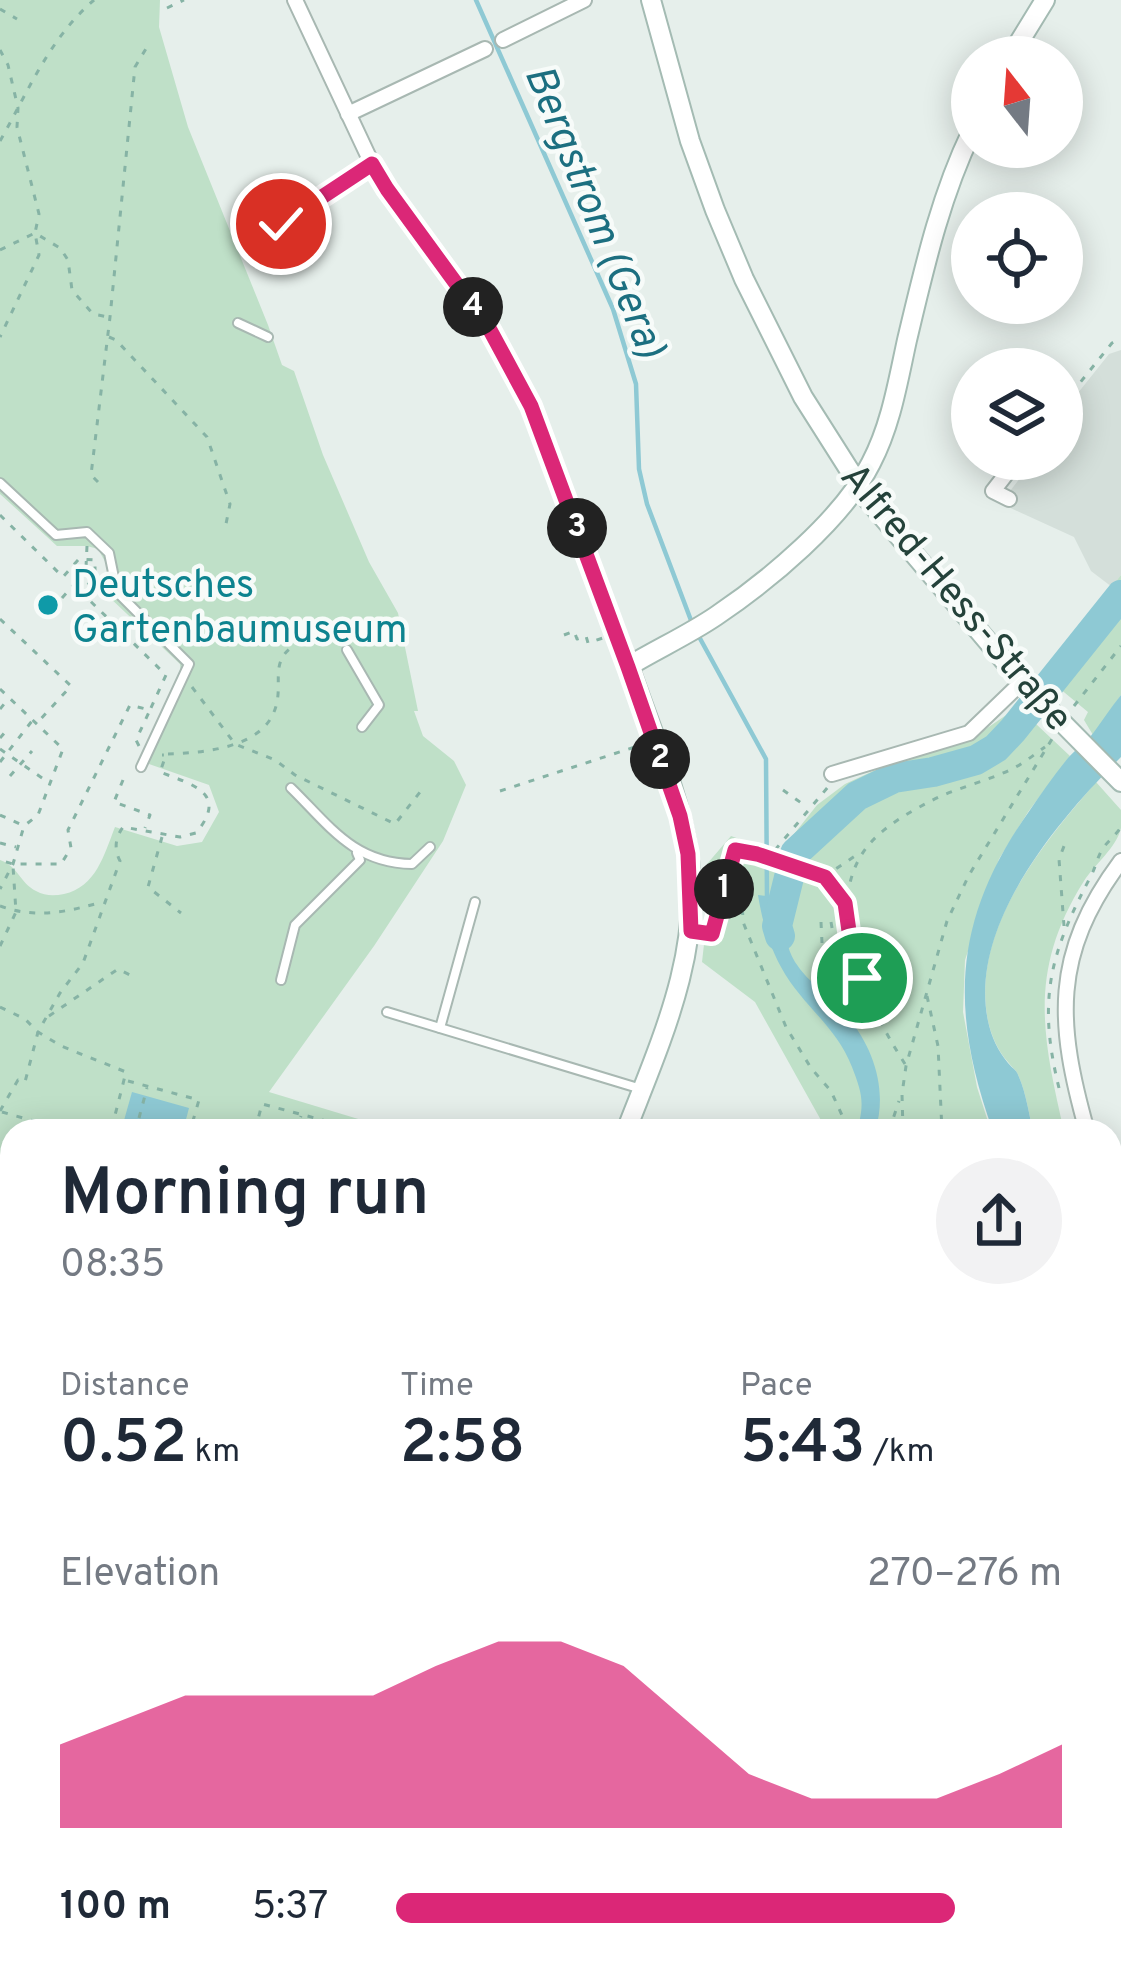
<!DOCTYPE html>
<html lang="en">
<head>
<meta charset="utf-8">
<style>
  :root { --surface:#fff; --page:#f2f2f3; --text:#1f2937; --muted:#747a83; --accent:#db2777 }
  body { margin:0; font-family:Overpass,sans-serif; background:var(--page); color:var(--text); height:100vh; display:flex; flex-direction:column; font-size:45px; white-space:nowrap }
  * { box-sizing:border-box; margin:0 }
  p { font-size:39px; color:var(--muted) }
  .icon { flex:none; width:66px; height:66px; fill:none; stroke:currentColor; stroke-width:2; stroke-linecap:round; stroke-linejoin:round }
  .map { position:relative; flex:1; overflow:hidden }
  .sheet { position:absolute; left:0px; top:1119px; width:1122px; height:861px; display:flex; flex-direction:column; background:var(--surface); border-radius:36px 36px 0 0; box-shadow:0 6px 30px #0003 }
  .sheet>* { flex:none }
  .needle { width:78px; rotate:343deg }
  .tools { position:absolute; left:951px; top:36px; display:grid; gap:24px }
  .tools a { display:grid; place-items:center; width:132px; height:132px; border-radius:50%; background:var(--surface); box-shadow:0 6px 30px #0003; font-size:60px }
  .pin { position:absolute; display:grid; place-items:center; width:102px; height:102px; color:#fff; margin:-51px; border:6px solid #fff; border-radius:50%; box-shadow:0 3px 12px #0007 }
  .km { position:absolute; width:60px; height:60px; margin:-30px; border-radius:50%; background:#222; color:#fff; font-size:33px; line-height:60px; text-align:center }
  .round { display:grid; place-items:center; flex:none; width:126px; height:126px; border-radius:63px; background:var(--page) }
  .summary { display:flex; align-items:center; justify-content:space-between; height:204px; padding:0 60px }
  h1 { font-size:66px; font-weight:600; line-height:90px }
  .stats { display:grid; grid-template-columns:repeat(3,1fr); gap:18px; height:204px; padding:12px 60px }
  .stats div { display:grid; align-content:center }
  .stats b { font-size:60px; font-weight:600 }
  .stats small { font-size:33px; font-weight:400 }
  .stats p { font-size:33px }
  .chart { height:336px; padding:24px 60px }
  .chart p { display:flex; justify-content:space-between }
  .chart svg { width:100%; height:216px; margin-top:12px; fill:var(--accent); opacity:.7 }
  ul { padding:0 60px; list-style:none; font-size:39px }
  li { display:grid; grid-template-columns:192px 144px 1fr; align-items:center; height:90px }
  li i { height:30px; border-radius:15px; background:var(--accent) }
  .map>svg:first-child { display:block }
  .built { fill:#d4dfda }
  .green { fill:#bfe0c8 }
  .water { fill:#8ec9d4 }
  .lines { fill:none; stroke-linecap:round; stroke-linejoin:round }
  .stream { stroke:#8ec9d4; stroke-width:4.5 }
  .river { stroke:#8ec9d4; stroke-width:30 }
  .lane-casing { stroke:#a8b8b2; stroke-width:12 }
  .street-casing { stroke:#a8b8b2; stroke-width:18 }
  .secondary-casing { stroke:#a4bbb3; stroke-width:22 }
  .path { stroke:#86b3a5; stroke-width:3; stroke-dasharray:6 9; stroke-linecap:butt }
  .lane { stroke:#fff; stroke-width:8 }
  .street { stroke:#fff; stroke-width:14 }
  .secondary { stroke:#fff; stroke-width:18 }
  .path-bridge { stroke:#86b3a5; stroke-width:3; stroke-dasharray:6 9; stroke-linecap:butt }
  .route-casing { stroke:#fff; stroke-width:24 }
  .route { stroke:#db2777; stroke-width:15 }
  .culture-dot { fill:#0f9aa8; stroke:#f7fbf9; stroke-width:4.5 }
  .labels { text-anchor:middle; stroke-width:9; stroke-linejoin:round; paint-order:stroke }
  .culture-label { font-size:39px; fill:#0d838f; stroke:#f7fbf9; text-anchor:start }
  .street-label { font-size:39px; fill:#24423a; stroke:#f7fbf9 }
  .water-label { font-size:42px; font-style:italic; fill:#1c6f80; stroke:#f7fbf9 }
</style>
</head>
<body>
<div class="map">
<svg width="1121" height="1978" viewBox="0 0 1121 1978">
  <rect width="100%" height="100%" fill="#e6efeb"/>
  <polygon class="built" points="1121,350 1121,575 1112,587 1091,571 1074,537 1004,505 1014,493 1010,491 1035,459 1062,459 1062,413 1109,354"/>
  <g class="green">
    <path d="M0 0H160L159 27 188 127 268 325 282 365 294 371 323 455 369 562 398 613 418 711H414L423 736 454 761 466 785 443 841 374 946 269 1092 398 1131H12V1430L0 1427V860C18 866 20 883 36 891 45 896 54 896 64 894 96 887 104 855 115 827L177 846 202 842 219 812 209 785 149 764 155 729 181 676 180 664 108 596 107 565 98 549 87 546H57L0 494Z"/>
    <polygon points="1121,575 1121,695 1093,735 1084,720 1088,712 1059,688 1053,690 1040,680"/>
    <polygon points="1018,707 1070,756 1028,812 999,859 965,960 963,1012 977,1087 991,1131 827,1131 755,1002 702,962 708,909 707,864 731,836 779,853 817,805 845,784 884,766 974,737"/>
    <path d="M1096 782 1121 810C1121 816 1121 822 1121 828 1117 847 1094 865 1084 881 1028 970 1042 1035 1064 1131H1033C1029 1114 1026 1093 1019 1077 1016 1069 1013 1069 1008 1062 998 1051 991 1035 988 1021 970 930 1042 845 1096 782Z"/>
    <polygon points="912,1968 1044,1968 1033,1978 907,1978"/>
  </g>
  <g class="water">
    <path d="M1121 695V757C1058 820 968 925 988 1021 991 1036 998 1051 1008 1063 1014 1070 1016 1069 1019 1077 1026 1093 1029 1114 1033 1131H993C949 1009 953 918 1030 810 1042 792 1055 774 1068 758 1076 749 1087 742 1094 732 1103 720 1111 707 1121 695Z"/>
    <path d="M758 895 785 898C784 920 783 942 795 962 808 983 832 997 848 1017 874 1049 888 1091 875 1131H857C865 1103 862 1093 852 1067 835 1024 802 1006 781 967 769 945 762 920 758 895Z"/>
    <polygon points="132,1092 189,1108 183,1131 121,1131"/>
  </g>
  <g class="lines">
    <g class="stream">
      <polyline points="476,0 613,309 636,384 639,469 647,504 692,623"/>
      <polyline points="697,633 766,759 767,898"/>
    </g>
    <polyline class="river" points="780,936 777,926 795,853 857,796 894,778 933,772 976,760 996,748 1013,730 1121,595"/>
    <defs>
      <g id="lane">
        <polyline points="238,323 268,337"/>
        <polyline points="0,483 56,535 87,532 109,553 117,592 189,664 141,767"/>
        <polyline points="347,650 379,705 362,727"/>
        <path d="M291 788C329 825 353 863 412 864L430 847"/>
        <polyline points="281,980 295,925 360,860 357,853"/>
        <polyline points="387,1012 638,1088"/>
        <polyline points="440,1028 475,902"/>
        <polyline points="510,1978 523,1968"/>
        <polyline points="624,1978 633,1968"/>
        <polyline points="1050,1978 1063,1968"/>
      </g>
      <g id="street">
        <path d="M295 0 372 164C414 235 473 295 512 368 535 410 552 457 568 503 588 558 608 612 629 666"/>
        <polyline points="503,40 584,0"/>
        <polyline points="348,114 485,49"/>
        <polyline points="1009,499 993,491 1018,459"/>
        <polyline points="832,774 969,733 1022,682"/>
        <path d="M1087 1131C1057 1024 1051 955 1121 861"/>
        <polyline points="0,1671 12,1661"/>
        <polyline points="0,1834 12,1837"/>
        <polyline points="1110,1933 1121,1925"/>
        <polyline points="412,1978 429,1968"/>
      </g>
      <g id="secondary">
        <polyline points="651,0 690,141 715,210 744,279 803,397 869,501 1022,682 1121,782"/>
        <polyline points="1010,57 1045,0"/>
        <path d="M626 1131C660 1043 704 949 688 853 679 792 649 725 629 666 657 649 688 635 716 616 768 581 843 519 871 463 891 425 898 381 907 340 924 269 940 197 972 131"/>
        <polyline points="472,1968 472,1978"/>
      </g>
    </defs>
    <use href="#lane" class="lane-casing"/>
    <use href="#street" class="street-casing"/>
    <use href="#secondary" class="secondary-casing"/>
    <g class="path">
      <polyline points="167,8 184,0"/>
      <polyline points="0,9 17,19"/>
      <polyline points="0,50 8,65 18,108 17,127 39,214 35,233 39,255 0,337"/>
      <path d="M0 141C29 90 49 39 94 0"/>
      <polyline points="281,224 360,171"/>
      <polyline points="0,250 35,233 60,248 68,260 72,290 93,314 108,317"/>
      <polyline points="109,337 116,340 207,437 230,504 226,524"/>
      <polyline points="1062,405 1112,343 1121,338"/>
      <polyline points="98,482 91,475 110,317 135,67 147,47"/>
      <polyline points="0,515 63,577 79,559 95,560 95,577 81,592 166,675 150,710 130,705 68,830 71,848 61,864 13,864 0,860"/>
      <polyline points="62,598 85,572 86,567"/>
      <polyline points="0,619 71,686 37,723"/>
      <polyline points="564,635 574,631 577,639 586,636 588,643 603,638"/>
      <polyline points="192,687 235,744 275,760 295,775 395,824 424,787"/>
      <polyline points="0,689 63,749 38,815 24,826 13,864 0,889"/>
      <polyline points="1074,706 1121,646"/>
      <polyline points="0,709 9,698"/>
      <polyline points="0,738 6,731"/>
      <polyline points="139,746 136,740 150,710"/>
      <polyline points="0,749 48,782"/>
      <path d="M168 754C199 753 253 749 271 718 290 685 260 659 306 639"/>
      <polyline points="0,762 32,721"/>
      <polyline points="10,776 32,751"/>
      <polyline points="123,780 114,802 150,815 145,828"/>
      <polyline points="783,790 807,807"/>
      <polyline points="500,791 641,745"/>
      <polyline points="0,815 22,825"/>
      <polyline points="162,837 148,887 181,913"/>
      <polyline points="0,843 16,847"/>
      <polyline points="740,849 743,922 786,1027 811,1068 831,1091 845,1122 843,1131"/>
      <polyline points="741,850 825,876"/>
      <polyline points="775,850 828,787"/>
      <polyline points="844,901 825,876 861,852"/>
      <path d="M0 906C36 919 67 912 102 902"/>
      <polyline points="821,922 822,943 848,939"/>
      <polyline points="831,922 836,950"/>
      <polyline points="1064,926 1059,859 1066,841"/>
      <polyline points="704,933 712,934 735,850 738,850"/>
      <polyline points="0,946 16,912 13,866"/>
      <polyline points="927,996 938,1046 942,1131"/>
      <polyline points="0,1007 25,1019 38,1032 61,1046 126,1072 111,1131"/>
      <polyline points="49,1016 118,969 132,976"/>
      <path d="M905 1064C869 1008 819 908 867 847 882 828 906 814 927 803 954 788 986 782 1014 768 1025 762 1035 754 1045 747"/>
      <polyline points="128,1081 199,1100 190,1131"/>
      <path d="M1059 1088C1037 999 1050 953 1092 874 1096 865 1098 856 1103 848 1109 840 1116 835 1121 827"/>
      <path d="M0 1111 18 1080 25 1082 38 1032 60 993 83 963 120 861C114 849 115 838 123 827L180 837 196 833C229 793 193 785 160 772L166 755H162"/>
      <polyline points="2,1112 69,1131"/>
      <polyline points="139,1118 147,1088"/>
      <polyline points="255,1131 262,1104 364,1131"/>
      <polyline points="295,1131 301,1116"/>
      <polyline points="889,1131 899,1101"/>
      <polyline points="903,1131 902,1094 906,1066 947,921 969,875 1052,739"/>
      <polyline points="2,1230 12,1227"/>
      <polyline points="0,1232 12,1266"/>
      <polyline points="0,1257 12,1280"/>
      <polyline points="1110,1351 1113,1385 1110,1436"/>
      <polyline points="717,1968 721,1978"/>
      <polyline points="537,1972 552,1978"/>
      <polyline points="558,1978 596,1968"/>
      <polyline points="687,1978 693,1968"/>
      <polyline points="804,1978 805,1968"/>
    </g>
    <use href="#lane" class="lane"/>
    <use href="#street" class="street"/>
    <use href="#secondary" class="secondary"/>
    <polyline class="path-bridge" points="86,567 87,546"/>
  </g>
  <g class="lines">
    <defs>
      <polyline id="route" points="281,224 372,164 387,189 490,330 531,406 628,667 680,816 688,854 691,931 712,934 735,850 757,854 825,877 845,903 850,938 862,978"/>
    </defs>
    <use href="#route" class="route-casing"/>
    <use href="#route" class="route"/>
  </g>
  <circle class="culture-dot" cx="48" cy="605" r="12"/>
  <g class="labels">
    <g class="culture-label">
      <text x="72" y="597">Deutsches<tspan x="72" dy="45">Gartenbaumuseum</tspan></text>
    </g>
    <g class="street-label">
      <text transform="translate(958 596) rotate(50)" y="14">Alfred-Hess-Straße</text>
    </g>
    <g class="water-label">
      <text transform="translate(597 211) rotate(68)" y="15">Bergstrom (Gera)</text>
    </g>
  </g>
</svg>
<div class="tools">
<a><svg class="needle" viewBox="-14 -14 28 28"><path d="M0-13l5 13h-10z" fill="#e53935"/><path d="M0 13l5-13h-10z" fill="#747a83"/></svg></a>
<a><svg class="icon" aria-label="locate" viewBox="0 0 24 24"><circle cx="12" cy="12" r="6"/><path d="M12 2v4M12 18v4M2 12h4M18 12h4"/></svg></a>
<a><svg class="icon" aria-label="layers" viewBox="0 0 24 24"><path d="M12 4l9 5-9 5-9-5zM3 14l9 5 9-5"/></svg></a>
</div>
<div class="pin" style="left:862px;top:978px;background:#1e9e55"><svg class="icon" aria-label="arrive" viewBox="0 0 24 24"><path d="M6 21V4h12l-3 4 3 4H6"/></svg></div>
<div class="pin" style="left:281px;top:224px;background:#d93025"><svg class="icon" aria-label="check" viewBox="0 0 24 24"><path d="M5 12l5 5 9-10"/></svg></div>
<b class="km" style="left:724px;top:889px">1</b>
<b class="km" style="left:660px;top:759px">2</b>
<b class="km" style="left:577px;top:528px">3</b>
<b class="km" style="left:473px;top:307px">4</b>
<section class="sheet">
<div class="summary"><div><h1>Morning run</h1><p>08:35</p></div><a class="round"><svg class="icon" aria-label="share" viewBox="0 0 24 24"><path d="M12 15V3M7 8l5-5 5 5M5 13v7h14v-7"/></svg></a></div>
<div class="stats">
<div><p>Distance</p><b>0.52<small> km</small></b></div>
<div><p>Time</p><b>2:58</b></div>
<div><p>Pace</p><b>5:43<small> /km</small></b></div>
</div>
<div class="chart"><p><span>Elevation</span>270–276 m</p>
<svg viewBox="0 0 160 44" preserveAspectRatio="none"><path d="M0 44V27L10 22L20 17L30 17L40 17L50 17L60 11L70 6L80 6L90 11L100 22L110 33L120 38L130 38L140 38L150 33L160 27V44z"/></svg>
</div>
<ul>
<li><b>100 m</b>5:37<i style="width:84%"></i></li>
</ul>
</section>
</div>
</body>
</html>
